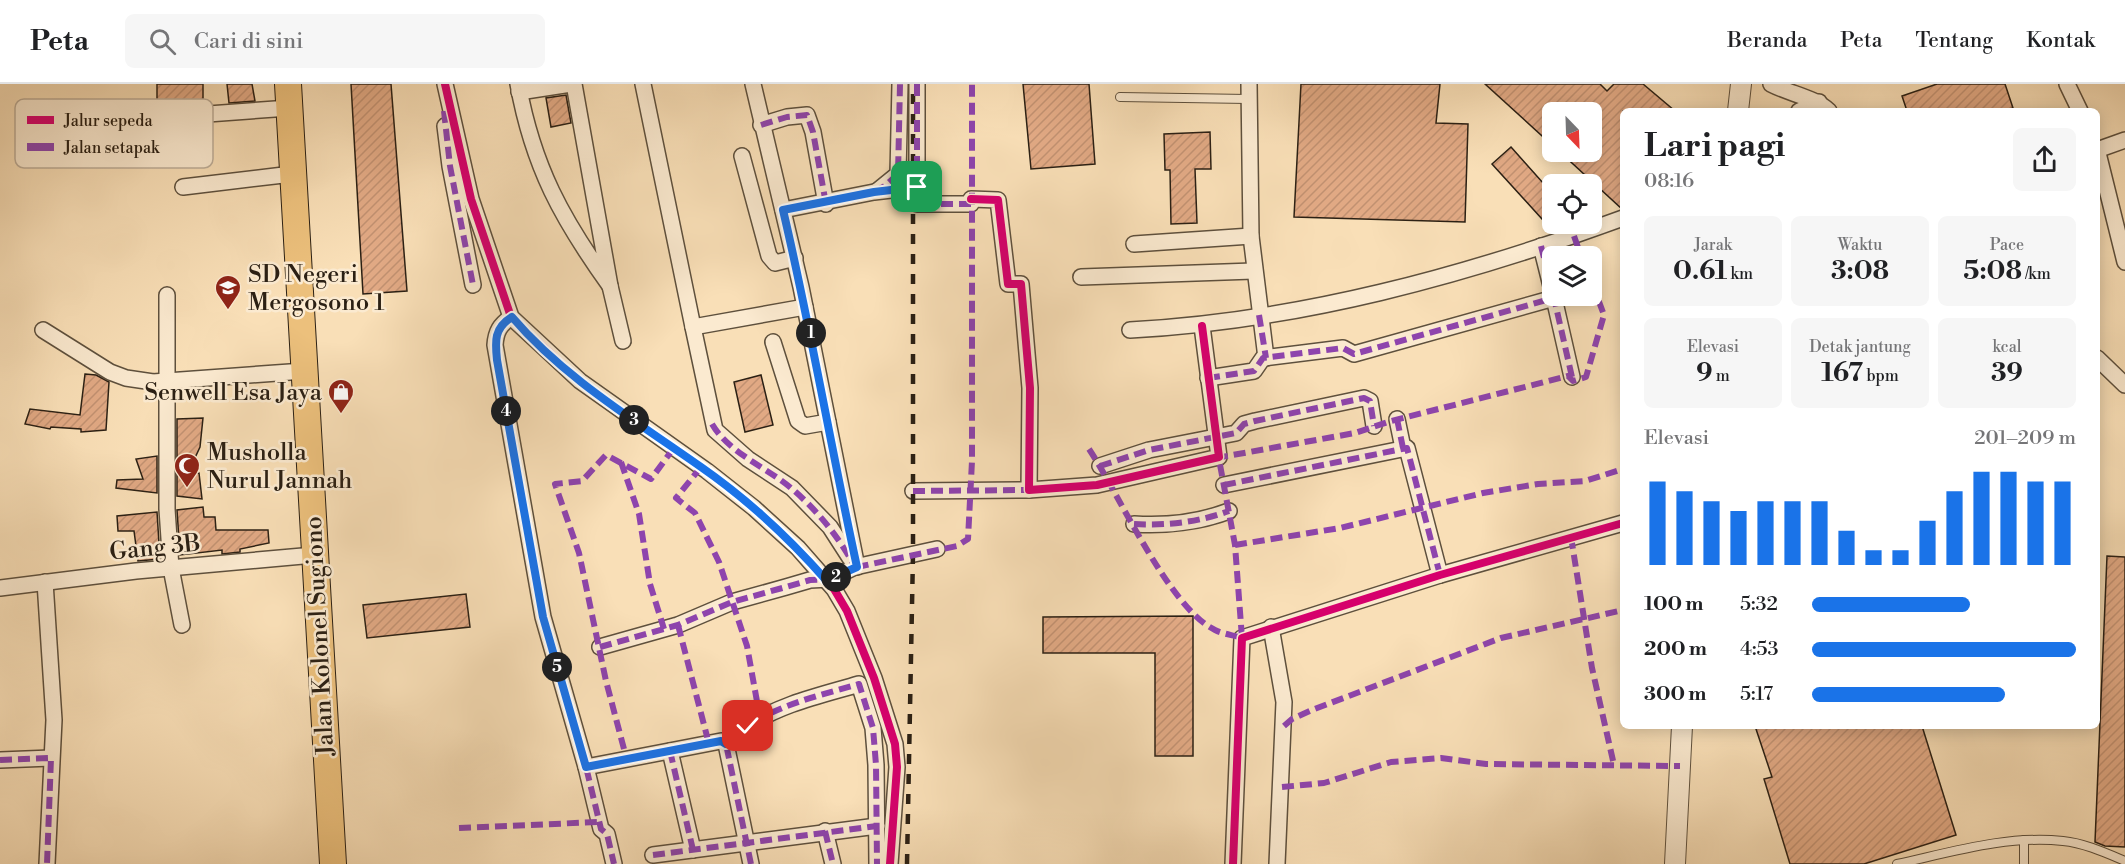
<!DOCTYPE html>
<html lang="id">
<head>
<meta charset="utf-8">
<style>
  :root { --surface:#fff; --page:#f6f6f6; --text:#202124; --muted:#757577; --line:#e0e0e0; --accent:#1a73e8 }
  body { margin:0; font-family:"Libre Bodoni",serif; background:var(--page); color:var(--text); height:100vh; display:flex; flex-direction:column; font-size:22px; white-space:nowrap }
  * { box-sizing:border-box; margin:0 }
  p { font-size:20px; color:var(--muted) }
  .icon { flex:none; width:33px; height:33px; fill:none; stroke:currentColor; stroke-width:2; stroke-linecap:round; stroke-linejoin:round }
  .map { position:relative; flex:1; overflow:hidden }
  .sheet { position:absolute; left:1620px; top:24px; width:480px; height:621px; display:flex; flex-direction:column; background:var(--surface); border-radius:9px; box-shadow:0 3px 15px #0003 }
  .sheet>* { flex:none }
  .needle { width:39px; rotate:157deg }
  .buttons { position:absolute; left:1542px; top:18px; display:grid; gap:12px }
  .buttons a { display:grid; place-items:center; width:60px; height:60px; border-radius:9px; background:var(--surface); box-shadow:0 3px 15px #0003; font-size:30px }
  .pin { position:absolute; display:grid; place-items:center; width:51px; height:51px; color:#fff; margin:-26px; border-radius:12px; box-shadow:0 3px 9px #0006 }
  .km { position:absolute; width:30px; height:30px; margin:-15px; border-radius:50%; background:#222; color:#fff; font-size:16px; line-height:30px; text-align:center }
  .round { display:grid; place-items:center; flex:none; width:63px; height:63px; border-radius:9px; background:var(--page) }
  .overview { display:flex; align-items:center; justify-content:space-between; height:102px; padding:0 24px }
  h1 { font-size:33px; font-weight:700; line-height:45px }
  .stats { display:grid; grid-template-columns:repeat(3,1fr); gap:9px; height:102px; padding:6px 24px }
  .stats div { display:grid; align-content:center; border-radius:9px; background:var(--page); text-align:center }
  .stats b { font-size:26px; font-weight:700 }
  .stats small { font-size:16px; font-weight:400 }
  .stats p { font-size:16px }
  .chart { height:168px; padding:12px 24px }
  .chart p { display:flex; justify-content:space-between }
  .chart svg { width:100%; height:108px; margin-top:6px; stroke:var(--accent); stroke-width:6 }
  ul { padding:0 24px; list-style:none; font-size:20px }
  li { display:grid; grid-template-columns:96px 72px 1fr; align-items:center; height:45px }
  li i { height:15px; border-radius:8px; background:var(--accent) }
  header { display:flex; align-items:center; gap:36px; box-sizing:border-box; height:84px; padding:0 30px; background:var(--surface); border-bottom:2px solid var(--line) }
  header strong { font-size:28px }
  nav { display:flex; gap:33px; margin-inline-start:auto; font-size:21px }
  .search { width:420px; height:54px; background:var(--page); display:flex; align-items:center; gap:15px; box-sizing:border-box; padding:0 21px; border-radius:9px; color:var(--muted); font-size:22px }
  .map>svg:first-child { display:block }
  .building { fill:url(#building-hatch); stroke:#2b2014; stroke-width:1.5 }
  .lines { fill:none; stroke-linecap:round; stroke-linejoin:round }
  .service-casing { stroke:#5e503d; stroke-width:10 }
  .minor-casing { stroke:#5e503d; stroke-width:18 }
  .tertiary-casing { stroke:#5e503d; stroke-width:22 }
  .trunk-casing { stroke:#2b2014; stroke-width:28 }
  .service { stroke:#fbead0; stroke-width:8 }
  .minor { stroke:#fbead0; stroke-width:15 }
  .tertiary { stroke:#fbead0; stroke-width:20 }
  .trunk { stroke:#ecc07c; stroke-width:26 }
  .rail { stroke:#2b2014; stroke-width:4.5; stroke-dasharray:10 10; stroke-linecap:butt }
  .quiet { stroke:#8e44ad; stroke-width:6; stroke-dasharray:12 6; stroke-linecap:butt }
  .cycleway-casing { stroke:#fbead0; stroke-width:11 }
  .cycleway { stroke:#d6006c; stroke-width:8 }
  .route-casing { stroke:#fff; stroke-width:12 }
  .route { stroke:#1a73e8; stroke-width:8 }
  .labels { text-anchor:middle; stroke-width:5; stroke-linejoin:round; paint-order:stroke }
  .poi-label { font-size:24px; fill:#2b2014; stroke:#fbead0; text-anchor:start }
  .street-label { font-size:24px; fill:#2b2014; stroke:#fbead0 }
  .key { fill:#fbead0; stroke:#bdad98; stroke-width:1.5 }
  .key-label { font-size:16px; fill:#2b2014 }
</style>
</head>
<body>
<header>
<strong>Peta</strong>
<div class="search"><svg class="icon" aria-label="search" viewBox="0 0 24 24"><circle cx="10" cy="10" r="6"/><path d="M15 15l6 6"/></svg>Cari di sini</div>
<nav><a>Beranda</a><a>Peta</a><a>Tentang</a><a>Kontak</a></nav>
</header>
<div class="map">
<svg width="2125" height="780" viewBox="0 0 2125 780">
  <defs>
    <pattern id="building-hatch" width="6" height="6" patternUnits="userSpaceOnUse" patternTransform="scale(1.5)"><rect width="6" height="6" fill="#e1a984"/><path d="M-1 1l2-2M0 6l6-6M5 7l2-2" fill="none" stroke="#c19171"/></pattern>
  </defs>
  <rect width="100%" height="100%" fill="#f9dfb7"/>
  <filter id="stains"><feTurbulence type="fractalNoise" baseFrequency=".00333" numOctaves="4"/><feColorMatrix values="0 0 0 0 .2 0 0 0 0 .09 0 0 0 0 .02 0 0 0 .5 -.17"/></filter>
  <radialGradient id="worn" r=".72"><stop offset=".6" stop-color="#630" stop-opacity="0"/><stop offset="1" stop-color="#630" stop-opacity=".3"/></radialGradient>
  <g class="building">
    <polygon points="157,0 203,0 203,21 157,24"/>
    <polygon points="227,0 252,0 255,17 229,19"/>
    <polygon points="351,0 391,0 407,207 363,210"/>
    <polygon points="1023,0 1089,0 1095,80 1031,85"/>
    <polygon points="1301,0 1440,0 1436,39 1468,40 1465,138 1294,133"/>
    <polygon points="1485,0 1600,0 1607,7 1614,0 1643,0 1675,27 1623,27 1622,125 1560,68 1592,68 1592,28 1552,28 1552,61"/>
    <polygon points="1937,0 2005,0 2013,24 2003,27 1907,27 1902,12"/>
    <polygon points="566,11 571,39 551,43 546,14"/>
    <polygon points="1210,48 1211,85 1195,85 1197,139 1171,140 1170,86 1165,86 1164,50"/>
    <polygon points="1511,63 1552,109 1552,146 1492,80"/>
    <polygon points="85,290 96,291 109,298 106,346 81,348 81,345 51,343 50,345 25,340 30,325 80,331"/>
    <polygon points="761,291 773,341 745,348 734,298"/>
    <polygon points="203,334 200,363 187,391 199,389 202,415 177,412 177,335"/>
    <polygon points="157,372 157,409 116,404 117,396 143,395 136,375"/>
    <polygon points="203,423 204,433 215,433 216,446 268,446 269,459 240,465 240,468 222,470 222,466 180,471 177,426"/>
    <polygon points="157,428 160,475 138,477 134,447 118,447 117,432"/>
    <polygon points="2107,472 2125,473 2125,763 2105,762 2095,758"/>
    <polygon points="466,510 470,543 367,554 363,521"/>
    <polygon points="1193,532 1193,672 1155,672 1155,569 1043,569 1043,533"/>
    <polygon points="1755,642 1922,642 1956,751 1864,780 1790,780 1764,695 1772,693"/>
  </g>
  <g class="lines">
    <defs>
      <g id="service">
        <polyline points="1120,13 1248,15"/>
        <polyline points="2024,756 2024,780"/>
        <path d="M1897 780C1952 768 2007 751 2063 757 2084 759 2106 769 2125 777"/>
      </g>
      <g id="minor">
        <polyline points="445,0 471,115 511,233 580,297 707,387 754,424 798,464 834,505 847,527 874,594 895,660 897,683 890,780"/>
        <path d="M518 0C533 83 562 135 610 202L574 0"/>
        <polyline points="643,0 693,243 805,223"/>
        <polyline points="753,0 801,203 857,483"/>
        <polyline points="917,0 917,120 971,120"/>
        <polyline points="1249,0 1251,152 1266,274"/>
        <path d="M1771 0C1790 10 1814 13 1829 27"/>
        <polyline points="2067,0 2080,27"/>
        <polyline points="519,8 571,0"/>
        <polyline points="1799,27 1819,18"/>
        <polyline points="153,34 289,24"/>
        <polyline points="761,41 787,33 807,31 813,48 826,120"/>
        <polyline points="445,42 450,82 473,201"/>
        <polyline points="2097,65 2125,178"/>
        <polyline points="2097,66 2125,56"/>
        <polyline points="742,72 769,172 775,179 795,174"/>
        <polyline points="183,103 292,90"/>
        <polyline points="877,107 898,90 900,0"/>
        <polyline points="971,115 998,116 1008,200 1021,200 1030,304 1029,406 1097,401 1219,373 1202,242"/>
        <polyline points="783,126 874,108 917,103"/>
        <polyline points="1134,160 1251,152"/>
        <polyline points="1541,162 1552,206"/>
        <polyline points="1081,193 1253,187"/>
        <polyline points="610,202 623,257"/>
        <polyline points="167,211 167,425 171,484 182,541"/>
        <path d="M511 233C500 241 496 247 495 261L543 533 586 683 601 745 607 750 614 780"/>
        <polyline points="693,243 715,346 748,375 792,404 830,443 850,474"/>
        <polyline points="43,246 110,288 126,294 153,298 304,287"/>
        <path d="M1130 246C1300 237 1464 192 1623 134"/>
        <polyline points="773,258 798,337 805,342 828,338"/>
        <polyline points="2097,274 2125,301"/>
        <polyline points="1208,294 1254,287 1263,274 1343,264 1354,270 1554,214 1572,293"/>
        <polyline points="1397,335 1403,364"/>
        <polyline points="1100,382 1149,366 1236,349 1244,340 1255,337 1364,314 1370,317 1374,342"/>
        <polyline points="1224,401 1407,364 1440,491"/>
        <polyline points="913,407 1029,406"/>
        <path d="M1134 440C1165 442 1200 438 1229 427"/>
        <polyline points="45,498 54,636 47,780"/>
        <polyline points="0,504 136,487 314,471"/>
        <polyline points="1271,543 1284,618 1277,780"/>
        <polyline points="600,563 678,541 732,518 786,503 810,496 830,495 855,483 937,465"/>
        <polyline points="670,667 693,766"/>
        <polyline points="0,676 51,674"/>
        <polyline points="586,683 721,657 726,660"/>
        <polyline points="825,747 833,780"/>
        <polyline points="653,771 877,742"/>
        <path d="M751 780 726 660 746 651 748 642C780 620 822 611 859 600L873 644 876 681 877 780"/>
        <polyline points="1233,780 1242,554 1440,491 1623,439"/>
      </g>
      <g id="tertiary">
        <polyline points="1738,27 1741,0"/>
        <polyline points="1675,780 1682,642"/>
      </g>
      <polyline id="trunk" points="288,0 333,780"/>
    </defs>
    <use href="#service" class="service-casing"/>
    <use href="#minor" class="minor-casing"/>
    <use href="#tertiary" class="tertiary-casing"/>
    <use href="#trunk" class="trunk-casing"/>
    <use href="#service" class="service"/>
    <use href="#minor" class="minor"/>
    <use href="#tertiary" class="tertiary"/>
    <use href="#trunk" class="trunk"/>
    <polyline class="rail" points="907,780 913,470 913,0"/>
    <g class="quiet">
      <polyline points="917,0 917,120 971,120"/>
      <polyline points="444,27 450,82 473,201"/>
      <polyline points="761,41 787,33 807,31 813,48 826,120"/>
      <polyline points="874,108 885,102 898,90 900,0"/>
      <polyline points="1574,152 1581,172"/>
      <polyline points="1541,162 1552,206"/>
      <polyline points="1259,231 1266,274"/>
      <path d="M511 233C500 241 496 247 495 261L543 533 586 683 601 745 607 750 614 780"/>
      <polyline points="1208,294 1254,287 1263,274 1343,264 1354,270 1554,214 1572,293"/>
      <polyline points="1397,335 1403,364"/>
      <path d="M712 340C729 369 766 383 791 404 817 426 839 453 855 483"/>
      <path d="M1089 365C1119 410 1169 524 1215 546 1223 550 1233 551 1242 554L1235 461 1218 370"/>
      <polyline points="1216,374 1355,349 1391,337 1568,292 1573,297 1586,293 1604,231 1592,199"/>
      <polyline points="621,378 639,430 650,500 664,545"/>
      <polyline points="1100,382 1149,366 1236,349 1244,340 1255,337 1364,314 1370,317 1374,342"/>
      <polyline points="701,383 676,414 695,429 719,478 747,562 758,623 763,634"/>
      <polyline points="1224,401 1407,364 1440,491"/>
      <polyline points="913,407 1029,406"/>
      <path d="M1134 440C1165 442 1200 438 1229 427"/>
      <polyline points="1571,453 1592,584 1614,681"/>
      <polyline points="1235,461 1340,444 1483,409 1538,400 1585,397 1623,385"/>
      <polyline points="678,541 709,660"/>
      <polyline points="600,563 678,541 732,518 786,503 810,496 830,495 857,483 957,462 968,455 972,377 972,0"/>
      <polyline points="1284,642 1292,635 1312,626 1501,554 1623,526"/>
      <polyline points="624,665 606,597 579,469 555,400 582,397 606,371 651,395 673,365"/>
      <polyline points="670,667 693,766"/>
      <polyline points="0,676 51,674 47,780"/>
      <polyline points="586,683 721,657 726,660"/>
      <polyline points="1282,703 1324,699 1391,678 1441,674 1486,680 1680,682"/>
      <polyline points="459,744 599,738"/>
      <polyline points="825,747 833,780"/>
      <polyline points="653,771 877,742"/>
      <path d="M751 780 726 660 746 651 748 642C780 620 822 611 859 600L873 644 876 681 877 780"/>
    </g>
    <defs>
      <g id="cycleway">
        <polyline points="445,0 471,115 511,233 580,297 707,387 754,424 798,464 834,505 847,527 874,594 895,660 897,683 890,780"/>
        <polyline points="971,115 998,116 1008,200 1021,200 1030,304 1029,406 1097,401 1219,373 1202,242"/>
        <polyline points="1233,780 1242,554 1440,491 1623,439"/>
      </g>
    </defs>
    <use href="#cycleway" class="cycleway-casing"/>
    <use href="#cycleway" class="cycleway"/>
  </g>
  <g class="lines">
    <defs>
      <path id="route" d="M748 642 746 651 726 660 721 657 586 683 543 533 497 276C495 257 494 244 512 233 564 294 636 337 701 383 747 415 789 454 826 496L830 495 857 483C831 364 811 245 783 126L874 108 917 103"/>
    </defs>
    <use href="#route" class="route-casing"/>
    <use href="#route" class="route"/>
  </g>
  <defs>
    <symbol id="school-pin" viewBox="-11 -11 22 30"><path d="M0 17L-7.5 6A9.5 9.5 0 1 1 7.5 6Z" fill="#8f2418" stroke="#fbead0"/><path d="M0-5L7-2L0 1L-7-2ZM-4 1L0 2.5L4 1V4Q0 6-4 4Z" fill="#fff"/></symbol>
    <symbol id="shop-pin" viewBox="-11 -11 22 30"><path d="M0 17L-7.5 6A9.5 9.5 0 1 1 7.5 6Z" fill="#8f2418" stroke="#fbead0"/><path d="M-5-2.5h2.3a2.7 3.5 0 0 1 5.4 0H5L5.5 6h-11ZM-1.5-2.5h3a1.5 2.3 0 0 0-3 0Z" fill="#fff"/></symbol>
    <symbol id="mosque-pin" viewBox="-11 -11 22 30"><path d="M0 17L-7.5 6A9.5 9.5 0 1 1 7.5 6Z" fill="#8f2418" stroke="#fbead0"/><path d="M3.5-4.9A6 6 0 1 0 3.5 4.9A5 5 0 1 1 3.5-4.9Z" fill="#fff"/></symbol>
  </defs>
  <g fill-rule="evenodd">
    <use href="#school-pin" x="213" y="189" width="30" height="40"/>
    <use href="#shop-pin" x="326" y="293" width="30" height="40"/>
    <use href="#mosque-pin" x="172" y="367" width="30" height="40"/>
  </g>
  <g class="labels">
    <g class="poi-label">
      <text x="248" y="198">SD Negeri<tspan x="248" dy="28">Mergosono 1</tspan></text>
      <text x="322" y="316" text-anchor="end">Senwell Esa Jaya</text>
      <text x="207" y="376">Musholla<tspan x="207" dy="28">Nurul Jannah</tspan></text>
    </g>
    <g class="street-label">
      <text transform="translate(155 463) rotate(-6)" y="8">Gang 3B</text>
      <text transform="translate(319 552) rotate(-93)" y="8">Jalan Kolonel Sugiono</text>
    </g>
  </g>
  <rect x="15" y="15" width="198" height="69" rx="9" class="key"/>
  <rect x="27" y="32" width="27" height="8" fill="#d6006c"/>
  <rect x="27" y="59" width="27" height="8" fill="#8e44ad"/>
  <g class="key-label">
    <text x="64" y="42">Jalur sepeda</text>
    <text x="64" y="69">Jalan setapak</text>
  </g>
  <rect width="100%" height="100%" filter="url(#stains)"/>
  <rect width="100%" height="100%" fill="url(#worn)"/>
</svg>
<div class="buttons">
<a><svg class="needle" viewBox="-14 -14 28 28"><path d="M0-13l5 13h-10z" fill="#e53935"/><path d="M0 13l5-13h-10z" fill="#757577"/></svg></a>
<a><svg class="icon" aria-label="locate" viewBox="0 0 24 24"><circle cx="12" cy="12" r="6"/><path d="M12 2v4M12 18v4M2 12h4M18 12h4"/></svg></a>
<a><svg class="icon" aria-label="layers" viewBox="0 0 24 24"><path d="M12 4l9 5-9 5-9-5zM3 14l9 5 9-5"/></svg></a>
</div>
<div class="pin" style="left:917px;top:103px;background:#1e9e55"><svg class="icon" aria-label="arrive" viewBox="0 0 24 24"><path d="M6 21V4h12l-3 4 3 4H6"/></svg></div>
<div class="pin" style="left:748px;top:642px;background:#d93025"><svg class="icon" aria-label="check" viewBox="0 0 24 24"><path d="M5 12l5 5 9-10"/></svg></div>
<b class="km" style="left:811px;top:249px">1</b>
<b class="km" style="left:836px;top:493px">2</b>
<b class="km" style="left:634px;top:336px">3</b>
<b class="km" style="left:506px;top:327px">4</b>
<b class="km" style="left:557px;top:583px">5</b>
<section class="sheet">
<div class="overview"><div><h1>Lari pagi</h1><p>08:16</p></div><a class="round"><svg class="icon" aria-label="share" viewBox="0 0 24 24"><path d="M12 15V3M7 8l5-5 5 5M5 13v7h14v-7"/></svg></a></div>
<div class="stats">
<div><p>Jarak</p><b>0.61<small> km</small></b></div>
<div><p>Waktu</p><b>3:08</b></div>
<div><p>Pace</p><b>5:08<small> /km</small></b></div>
</div>
<div class="stats">
<div><p>Elevasi</p><b>9<small> m</small></b></div>
<div><p>Detak jantung</p><b>167<small> bpm</small></b></div>
<div><p>kcal</p><b>39</b></div>
</div>
<div class="chart"><p><span>Elevasi</span>201–209 m</p>
<svg viewBox="0 0 160 44" preserveAspectRatio="none"><path d="M5 44V10M15 44V14M25 44V18M35 44V22M45 44V18M55 44V18M65 44V18M75 44V30M85 44V38M95 44V38M105 44V26M115 44V14M125 44V6M135 44V6M145 44V10M155 44V10"/></svg>
</div>
<ul>
<li><b>100 m</b>5:32<i style="width:60%"></i></li>
<li><b>200 m</b>4:53<i style="width:100%"></i></li>
<li><b>300 m</b>5:17<i style="width:73%"></i></li>
</ul>
</section>
</div>
</body>
</html>
